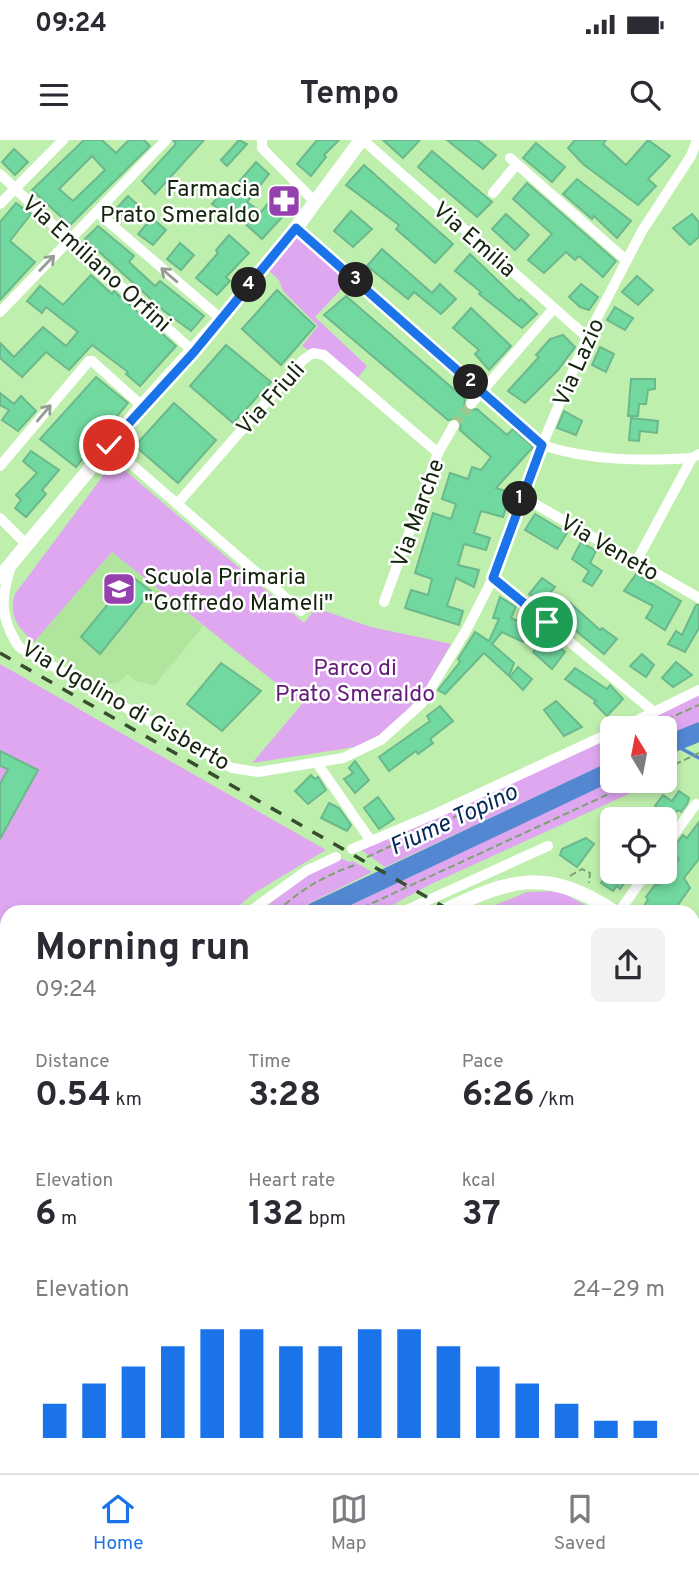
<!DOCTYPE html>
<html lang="en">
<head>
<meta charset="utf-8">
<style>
  :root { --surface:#fff; --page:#f2f2f3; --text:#2b2b33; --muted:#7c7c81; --line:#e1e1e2; --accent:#1a73e8 }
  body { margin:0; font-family:Overpass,sans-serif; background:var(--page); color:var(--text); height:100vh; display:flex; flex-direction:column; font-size:26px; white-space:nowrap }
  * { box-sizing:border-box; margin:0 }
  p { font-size:23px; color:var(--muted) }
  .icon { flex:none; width:38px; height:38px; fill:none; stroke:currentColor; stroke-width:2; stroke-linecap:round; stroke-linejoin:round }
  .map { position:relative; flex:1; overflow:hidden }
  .panel { position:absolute; left:0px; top:765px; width:700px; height:569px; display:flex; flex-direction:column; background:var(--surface); border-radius:21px 21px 0 0; box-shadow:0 4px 10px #0003 }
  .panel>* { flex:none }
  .needle { width:46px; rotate:350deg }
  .buttons { position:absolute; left:600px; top:576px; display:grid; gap:14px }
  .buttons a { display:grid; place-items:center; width:77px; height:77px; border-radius:10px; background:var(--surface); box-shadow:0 4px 10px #0003; font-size:35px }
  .pin { position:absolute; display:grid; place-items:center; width:60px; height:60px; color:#fff; margin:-30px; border:4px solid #fff; border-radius:50%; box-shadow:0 2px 7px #0007 }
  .km { position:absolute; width:35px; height:35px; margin:-18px; border-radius:50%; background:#222; color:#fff; font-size:19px; line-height:35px; text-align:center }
  .round { display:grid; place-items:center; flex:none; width:74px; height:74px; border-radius:10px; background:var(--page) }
  .overview { display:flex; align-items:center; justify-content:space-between; height:119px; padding:0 35px }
  h1 { font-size:38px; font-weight:700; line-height:52px }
  .stats { display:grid; grid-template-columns:repeat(3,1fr); gap:10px; height:119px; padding:7px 35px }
  .stats div { display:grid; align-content:center }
  .stats b { font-size:35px; font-weight:700 }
  .stats small { font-size:19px; font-weight:400 }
  .stats p { font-size:19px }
  .chart { height:196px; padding:14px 35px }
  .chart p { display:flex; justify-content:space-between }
  .chart svg { width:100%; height:126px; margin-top:7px; stroke:var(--accent); stroke-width:6 }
  .status { display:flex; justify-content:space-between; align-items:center; height:49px; padding:0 35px; background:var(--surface); direction:ltr }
  .status svg { height:19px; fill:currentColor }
  header { display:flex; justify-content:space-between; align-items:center; height:91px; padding:0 35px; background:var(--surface); font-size:32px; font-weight:700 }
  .dock { display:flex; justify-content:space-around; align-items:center; height:98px; border-top:2px solid var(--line); background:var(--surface); font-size:19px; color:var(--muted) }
  .dock a { display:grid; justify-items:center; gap:4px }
  .dock .active { color:var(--accent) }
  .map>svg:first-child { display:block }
  .built { fill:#b0e59d }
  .green { fill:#dea7f0 }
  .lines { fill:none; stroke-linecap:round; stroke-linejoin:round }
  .stream { stroke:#5387d2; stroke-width:3.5 }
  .river { stroke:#5387d2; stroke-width:19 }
  .building { fill:#71d89f; stroke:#6cb88d; stroke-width:2; fill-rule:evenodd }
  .minor-tunnel { stroke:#9dc78d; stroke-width:10; stroke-dasharray:10 5; stroke-linecap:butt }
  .path { stroke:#7da16f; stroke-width:2; stroke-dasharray:7 3.5; stroke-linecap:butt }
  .service { stroke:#fff; stroke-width:5 }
  .minor { stroke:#fff; stroke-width:10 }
  .secondary { stroke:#fff; stroke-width:14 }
  .rail { stroke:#374e2e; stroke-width:3.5; stroke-dasharray:12 12; stroke-linecap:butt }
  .oneway { stroke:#959d92 }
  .route-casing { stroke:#fff; stroke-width:14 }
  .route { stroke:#1a73e8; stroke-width:9 }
  .labels { text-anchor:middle; stroke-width:5; stroke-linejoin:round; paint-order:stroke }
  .poi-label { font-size:23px; fill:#14250d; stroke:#fff; text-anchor:end }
  .street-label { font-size:23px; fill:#14250d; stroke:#fff }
  .park-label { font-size:23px; fill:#641b79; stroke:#fff }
  .water-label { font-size:24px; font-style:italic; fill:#062959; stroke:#fff }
</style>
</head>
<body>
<div class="status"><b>09:24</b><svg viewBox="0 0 49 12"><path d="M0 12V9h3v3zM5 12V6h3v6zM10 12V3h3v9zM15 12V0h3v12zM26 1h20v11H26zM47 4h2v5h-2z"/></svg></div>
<header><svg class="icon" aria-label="menu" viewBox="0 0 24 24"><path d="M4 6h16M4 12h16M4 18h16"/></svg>Tempo<svg class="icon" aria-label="search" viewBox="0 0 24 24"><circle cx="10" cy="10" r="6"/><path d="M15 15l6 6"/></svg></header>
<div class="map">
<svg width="699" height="1333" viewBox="0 0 699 1333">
  <rect width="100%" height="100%" fill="#bfefad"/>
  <polygon class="built" points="112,412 203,486 155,545 135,541 127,534 120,542 102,546 34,502"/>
  <g class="green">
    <polygon points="296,93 349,141 315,177 367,226 357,239 302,206 318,186 283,151 279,140 267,129"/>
    <path d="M114 321 304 483 316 468 371 487 451 504 425 549 404 574 381 594 355 607 252 623 302 564 112 412 34 502C18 488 8 476 15 454Z"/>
    <polygon points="0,524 326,710 254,753 232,772 7,772 7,1008 0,1013"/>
    <polygon points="699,553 699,584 665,599 665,588 627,588"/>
    <polygon points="612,595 612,621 385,727 360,709"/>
    <polygon points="612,640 657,641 429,745 380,772 336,772"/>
    <polygon points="342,719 349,722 353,721 372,732 292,772 258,772 312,732"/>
    <polygon points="559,751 598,772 479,772 527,752"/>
  </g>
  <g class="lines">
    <g class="stream">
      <polyline points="671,603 699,618"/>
      <polyline points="693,879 699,871"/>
      <polyline points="370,1333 382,1326"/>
    </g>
    <g class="river">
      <polyline points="665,606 699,592"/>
      <polyline points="314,772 612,631"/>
      <polyline points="0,1094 7,1089"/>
    </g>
  </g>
  <g class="building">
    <path d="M84 0H102L116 13 129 0H144L150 6 70 85 32 50ZM92 16 105 30 73 61 59 49Z"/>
    <polygon points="173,0 204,0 155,54 142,41 176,4"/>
    <polygon points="239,0 247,4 227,26 221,20"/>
    <polygon points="317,0 339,0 324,15 326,17 311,36 297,24"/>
    <polygon points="383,0 420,0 403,18"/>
    <polygon points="447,0 477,0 496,15 483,29"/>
    <polygon points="575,0 606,0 603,4 626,25 648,0 670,16 648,39 656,46 638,65 583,24 568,8"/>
    <polygon points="536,3 565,27 552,42 523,18"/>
    <polygon points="14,9 28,22 15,35 2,22"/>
    <polygon points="432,11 492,62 477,77 418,27"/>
    <polygon points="256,22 269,34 247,62 261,72 281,47 298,60 262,99 231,71 227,76 212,64 228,46 232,50"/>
    <polygon points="364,25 453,104 435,123 396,89 399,85 346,45"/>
    <polygon points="577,39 631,81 617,98 594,76 592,79 563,54"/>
    <polygon points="527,43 616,121 603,137 579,116 575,120 566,112 544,133 528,120 552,94 513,59"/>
    <polygon points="128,56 140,67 129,82 116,69"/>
    <polygon points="16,63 31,74 10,101 35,122 0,160 0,82"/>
    <polygon points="351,71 372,89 353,107 334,91"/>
    <polygon points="506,74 529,95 515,110 492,89"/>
    <polygon points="692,74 699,82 699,97 690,105 673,88"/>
    <polygon points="152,78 166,90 153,105 138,94"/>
    <polygon points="98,86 134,116 129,122 155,146 160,141 204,176 191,191 164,171 85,99"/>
    <polygon points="229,95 249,113 226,137 230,141 217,155 196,138 218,113 216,110"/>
    <polygon points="180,103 194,115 181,130 167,119"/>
    <polygon points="382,109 432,153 440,144 456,159 441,174 414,152 408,159 367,126"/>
    <polygon points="470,114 519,161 521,159 537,174 522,188 479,154 481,152 455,131"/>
    <polygon points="91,135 112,154 114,151 176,206 140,246 126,234 128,232 92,205 69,230 46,212 22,237 0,218 0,203 14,217 43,187 66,206 78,192 46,167 42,173 27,161 40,146 63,165"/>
    <polygon points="637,136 653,150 638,165 622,152"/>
    <polygon points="581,144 598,157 589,170 580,167 569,157"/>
    <polygon points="277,150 315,186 281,225 242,189"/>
    <polygon points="346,156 465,259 464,266 467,270 477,269 507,295 513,289 533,307 496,348 511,353 503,377 481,371 474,393 490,398 486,410 464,404 458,425 479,430 474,447 456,438 447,466 463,471 459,485 405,468 411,450 428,455 432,439 415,433 433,373 451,379 456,364 442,359 450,333 468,339 472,327 481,330 491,317 460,290 461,284 458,279 448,280 324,175"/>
    <polygon points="615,167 633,178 625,190 607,180"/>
    <polygon points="471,168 511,206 489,230 475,214 479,210 453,188"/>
    <polygon points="563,195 575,207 558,230 525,263 508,251 539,217 536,215 550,199"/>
    <polygon points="226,205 271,242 233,283 190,246"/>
    <polygon points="600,207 614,214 606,232 592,225"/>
    <polygon points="96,237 128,263 76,327 40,299"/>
    <polygon points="631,239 655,239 655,249 648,250 646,264 639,264 638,276 628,276"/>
    <polygon points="0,253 14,264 21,256 36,271 18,291 2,280 9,270 0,265"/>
    <polygon points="174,263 216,300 178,343 135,306"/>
    <polygon points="564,271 582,281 576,295 557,288"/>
    <polygon points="631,278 658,281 657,293 640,291 639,301 629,300"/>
    <polygon points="31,311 59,330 42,350 46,354 26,377 15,368 21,360 16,355 37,333 23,321"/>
    <polygon points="535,374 567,393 557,409 525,390"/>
    <polygon points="581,402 596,411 590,423 602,431 592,446 583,441 589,431 572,419"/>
    <polygon points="636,434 681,461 665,490 646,478 653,466 624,451"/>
    <polygon points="131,436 151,451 100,514 81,497"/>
    <polygon points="542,438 555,447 542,463 529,454"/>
    <polygon points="500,457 516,467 511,478 529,486 523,502 502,492 492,504 514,523 509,536 484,513 445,554 438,550 460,522 458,519 475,492 489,501 499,479 493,478"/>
    <polygon points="570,463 600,490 602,488 617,499 604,514 558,476"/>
    <polygon points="696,465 699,465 699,488 685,512 668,504 676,491 682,495"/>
    <polygon points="546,496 565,512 552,529 533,512"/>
    <polygon points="642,514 654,525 646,537 630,526"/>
    <polygon points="676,522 692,535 673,547 662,538"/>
    <polygon points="221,523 261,551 222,591 187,564"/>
    <polygon points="518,527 532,539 523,550 510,537"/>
    <polygon points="575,528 607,549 610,545 623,559 607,576 594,563 596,561 565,539"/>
    <polygon points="556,561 582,587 564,596 544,570"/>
    <polygon points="440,566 453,581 430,599 433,603 418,614 416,611 389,631 379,617 430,581 427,576"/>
    <polygon points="0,611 38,630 0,699 0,644 8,629 0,626"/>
    <polygon points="355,621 369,640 355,653 344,639 353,633 349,628"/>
    <polygon points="311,635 315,639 318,637 326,650 308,664 295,651"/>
    <polygon points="679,651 689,658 687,664 681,672 678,670 667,681 656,672 659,668 655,666 663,655 672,661"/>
    <polygon points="378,657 394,679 379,689 364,668"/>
    <polygon points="329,663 339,668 351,685 347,691 321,678"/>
    <polygon points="699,682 699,719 684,738 690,748 678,765 687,772 641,772 648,759 646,757 655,745 661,744 679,719 670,712 683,695 687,698"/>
    <polygon points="586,698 594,704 577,727 560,715 562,709"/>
    <polygon points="612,722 612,732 633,732 620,749 617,746 613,751 601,743 604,738 602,737"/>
  </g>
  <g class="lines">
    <polyline class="minor-tunnel" points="454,285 471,264"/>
    <g class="path">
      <polyline points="647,588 699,565"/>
      <polyline points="665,629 699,613"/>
      <polyline points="367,717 509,652"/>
      <polyline points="570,736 582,729 590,733 589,743"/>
      <path d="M277 772C299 750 326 735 355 725"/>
      <polyline points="353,772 639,640"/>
      <polyline points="0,1061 7,1057"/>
    </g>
    <g class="service">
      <polyline points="508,1329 511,1333"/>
      <polyline points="102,1333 124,1328"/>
    </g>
    <g class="minor">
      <polyline points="262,0 262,8 314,61"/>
      <polyline points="363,0 587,197"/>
      <polyline points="510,18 626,120"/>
      <polyline points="0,34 69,100 194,212"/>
      <polyline points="493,53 517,24"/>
      <polyline points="0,64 63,0"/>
      <polyline points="97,72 221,179"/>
      <path d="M296 88 542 305C590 321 642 321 692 318"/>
      <polyline points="0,172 166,0"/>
      <polyline points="471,264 554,168"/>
      <polyline points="109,305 301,471"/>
      <polyline points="0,326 89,221 92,221 142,266"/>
      <polyline points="521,356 699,458"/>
      <polyline points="177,364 303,220 313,213 324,215 438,313"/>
      <polyline points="0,378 27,405"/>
      <polyline points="636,422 692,318 699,314"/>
      <path d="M10 430C0 460 1 480 19 507L232 628 258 632 343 618 381 600 422 563 467 489 493 438 521 356 587 197 642 91 691 16 697 0"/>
      <polyline points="493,438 654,572"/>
      <polyline points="384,462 438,313 454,285"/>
      <polyline points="621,588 699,550"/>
      <polyline points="317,623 371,701"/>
      <polyline points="665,707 696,664"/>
      <polyline points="352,709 435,674 612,592"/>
      <polyline points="249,772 306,731 336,717"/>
      <polyline points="402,772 548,706"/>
      <polyline points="619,772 647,732"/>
      <polyline points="0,1186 7,1180"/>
      <polyline points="693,1249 699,1243"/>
      <polyline points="693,1290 699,1304"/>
      <polyline points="0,1319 7,1322"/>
      <polyline points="14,1326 22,1333"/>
      <polyline points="97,1326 99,1333"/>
      <polyline points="206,1326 210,1333"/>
      <polyline points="600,1326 603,1333"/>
      <polyline points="288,1333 291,1326"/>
      <polyline points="615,1333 621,1326"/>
    </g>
    <g class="secondary">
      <polyline points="0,437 142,266 221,179 296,88 361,0"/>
      <path d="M441 772C512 738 545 727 615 772"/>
      <polyline points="693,827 699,832"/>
      <polyline points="693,1005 699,1009"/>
      <polyline points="0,1032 7,1027"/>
      <polyline points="693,1092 699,1095"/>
      <polyline points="0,1133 7,1128"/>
    </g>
    <g class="rail">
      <polyline points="0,513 453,772"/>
      <polyline points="693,918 699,922"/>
    </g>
  </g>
  <defs><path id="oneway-shaft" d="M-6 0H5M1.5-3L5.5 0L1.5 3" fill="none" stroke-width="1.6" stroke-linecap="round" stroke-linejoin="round" transform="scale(1.75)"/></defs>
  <g class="oneway">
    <use href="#oneway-shaft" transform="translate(47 123) rotate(-46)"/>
    <use href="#oneway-shaft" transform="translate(169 135) rotate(-139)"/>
    <use href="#oneway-shaft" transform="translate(44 273) rotate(-50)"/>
  </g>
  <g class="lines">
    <defs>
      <polyline id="route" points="109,305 194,212 296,88 542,305 493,438 547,482"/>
    </defs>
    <use href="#route" class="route-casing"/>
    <use href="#route" class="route"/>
  </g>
  <defs>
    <symbol id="pharmacy-square" viewBox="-11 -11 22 22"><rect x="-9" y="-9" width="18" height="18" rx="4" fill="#9540ae" stroke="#fff"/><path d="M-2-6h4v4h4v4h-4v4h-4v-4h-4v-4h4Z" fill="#fff"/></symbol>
    <symbol id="school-square" viewBox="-11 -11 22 22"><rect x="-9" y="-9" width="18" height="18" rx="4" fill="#9540ae" stroke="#fff"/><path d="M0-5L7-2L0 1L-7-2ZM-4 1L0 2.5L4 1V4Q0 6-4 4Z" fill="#fff"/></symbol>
  </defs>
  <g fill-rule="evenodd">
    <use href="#pharmacy-square" x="265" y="42" width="38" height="38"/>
    <use href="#school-square" x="100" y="430" width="38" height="38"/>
  </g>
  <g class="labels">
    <g class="poi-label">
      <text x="260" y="56">Farmacia<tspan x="260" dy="26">Prato Smeraldo</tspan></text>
      <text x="144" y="444" text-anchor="start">Scuola Primaria<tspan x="144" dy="26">"Goffredo Mameli"</tspan></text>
    </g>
    <g class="street-label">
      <text transform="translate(475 99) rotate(41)" y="8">Via Emilia</text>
      <text transform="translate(97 123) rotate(42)" y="8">Via Emiliano Orfini</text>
      <text transform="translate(578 222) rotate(-66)" y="8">Via Lazio</text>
      <text transform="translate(270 258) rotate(-48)" y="8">Via Friuli</text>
      <text transform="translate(417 373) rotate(-70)" y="8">Via Marche</text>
      <text transform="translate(610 407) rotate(30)" y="8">Via Veneto</text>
      <text transform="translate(126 565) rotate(30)" y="8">Via Ugolino di Gisberto</text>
    </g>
    <g class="park-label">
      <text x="355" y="535">Parco di<tspan x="355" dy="26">Prato Smeraldo</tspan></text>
    </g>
    <g class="water-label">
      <text transform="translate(453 679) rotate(-25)" y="8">Fiume Topino</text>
    </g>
  </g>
</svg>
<div class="buttons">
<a><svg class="needle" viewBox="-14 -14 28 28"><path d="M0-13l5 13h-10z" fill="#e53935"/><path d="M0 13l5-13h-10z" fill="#7c7c81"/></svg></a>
<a><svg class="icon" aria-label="locate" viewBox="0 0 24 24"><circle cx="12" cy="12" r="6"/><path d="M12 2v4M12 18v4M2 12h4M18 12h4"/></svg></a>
</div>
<div class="pin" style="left:547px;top:482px;background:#1e9e55"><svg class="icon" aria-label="arrive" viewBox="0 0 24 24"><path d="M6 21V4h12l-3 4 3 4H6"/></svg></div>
<div class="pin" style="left:109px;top:305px;background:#d93025"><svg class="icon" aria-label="check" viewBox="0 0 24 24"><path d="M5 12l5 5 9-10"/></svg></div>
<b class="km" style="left:520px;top:359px">1</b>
<b class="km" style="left:471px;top:242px">2</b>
<b class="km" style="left:356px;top:140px">3</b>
<b class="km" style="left:249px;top:145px">4</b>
<section class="panel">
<div class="overview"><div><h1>Morning run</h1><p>09:24</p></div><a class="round"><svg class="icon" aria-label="share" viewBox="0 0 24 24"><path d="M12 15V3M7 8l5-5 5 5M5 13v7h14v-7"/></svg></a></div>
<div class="stats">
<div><p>Distance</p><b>0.54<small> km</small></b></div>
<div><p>Time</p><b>3:28</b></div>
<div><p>Pace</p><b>6:26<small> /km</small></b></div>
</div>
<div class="stats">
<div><p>Elevation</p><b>6<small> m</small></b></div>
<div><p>Heart rate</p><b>132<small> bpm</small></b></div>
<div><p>kcal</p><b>37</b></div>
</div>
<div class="chart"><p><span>Elevation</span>24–29 m</p>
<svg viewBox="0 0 160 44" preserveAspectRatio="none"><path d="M5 44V32M15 44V25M25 44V19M35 44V12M45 44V6M55 44V6M65 44V12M75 44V12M85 44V6M95 44V6M105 44V12M115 44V19M125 44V25M135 44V32M145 44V38M155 44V38"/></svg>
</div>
</section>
</div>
<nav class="dock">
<a class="active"><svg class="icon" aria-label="home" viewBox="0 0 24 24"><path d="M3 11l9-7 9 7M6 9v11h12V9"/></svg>Home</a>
<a><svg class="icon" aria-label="map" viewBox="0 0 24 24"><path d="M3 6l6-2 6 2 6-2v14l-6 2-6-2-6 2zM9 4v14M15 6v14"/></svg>Map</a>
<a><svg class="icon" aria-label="saved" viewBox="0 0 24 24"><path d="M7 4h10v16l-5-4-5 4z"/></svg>Saved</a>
</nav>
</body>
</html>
